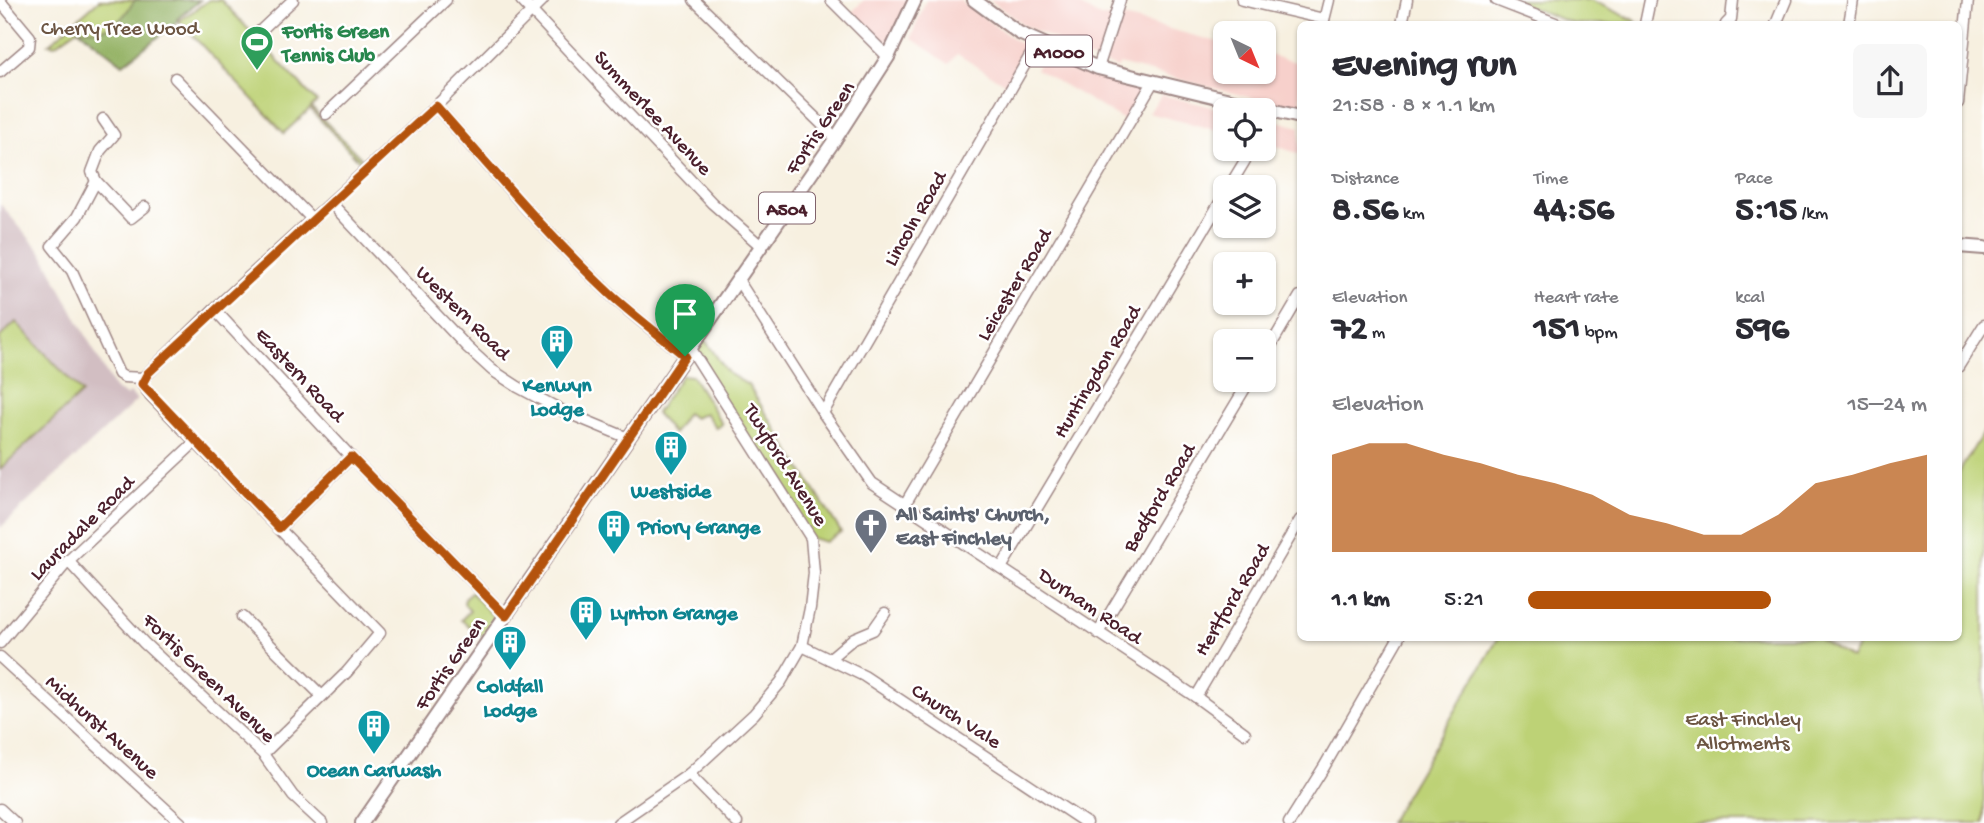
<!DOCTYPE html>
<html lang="en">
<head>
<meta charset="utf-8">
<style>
  :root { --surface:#fff; --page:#f7f7f7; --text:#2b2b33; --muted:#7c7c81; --accent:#b45309 }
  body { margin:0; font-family:"Gochi Hand",sans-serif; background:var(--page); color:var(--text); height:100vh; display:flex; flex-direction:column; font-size:26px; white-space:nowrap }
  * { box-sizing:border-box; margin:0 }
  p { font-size:23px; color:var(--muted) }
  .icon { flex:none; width:38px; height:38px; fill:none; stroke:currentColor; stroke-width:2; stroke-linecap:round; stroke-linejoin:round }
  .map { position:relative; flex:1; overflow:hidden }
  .drawer { position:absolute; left:1297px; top:21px; width:665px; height:620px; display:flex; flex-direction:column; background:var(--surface); border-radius:10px; box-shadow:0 2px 5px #0004 }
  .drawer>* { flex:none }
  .needle { width:46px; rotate:137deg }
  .controls { position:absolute; left:1213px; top:21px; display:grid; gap:14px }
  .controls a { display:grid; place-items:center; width:63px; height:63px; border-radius:10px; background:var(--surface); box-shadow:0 2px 5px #0004; font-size:35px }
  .pin { position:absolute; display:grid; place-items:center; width:60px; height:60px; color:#fff; margin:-72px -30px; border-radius:50% 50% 50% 0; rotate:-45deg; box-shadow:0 0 7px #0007 }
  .pin .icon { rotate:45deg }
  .round { display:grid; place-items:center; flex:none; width:74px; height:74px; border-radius:10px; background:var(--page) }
  .head { display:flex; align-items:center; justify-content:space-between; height:119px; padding:0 35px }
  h1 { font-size:38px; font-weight:800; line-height:52px }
  .stats { display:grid; grid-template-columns:repeat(3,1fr); gap:10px; height:119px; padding:7px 35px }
  .stats div { display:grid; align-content:center }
  .stats b { font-size:35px; font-weight:800 }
  .stats small { font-size:19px; font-weight:400 }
  .stats p { font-size:19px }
  .chart { height:196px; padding:14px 35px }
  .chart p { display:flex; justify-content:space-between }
  .chart svg { width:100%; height:126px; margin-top:7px; fill:var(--accent); opacity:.7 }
  ul { padding:0 35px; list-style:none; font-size:23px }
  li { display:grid; grid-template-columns:112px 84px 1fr; align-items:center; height:52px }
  li i { height:18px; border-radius:9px; background:var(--accent) }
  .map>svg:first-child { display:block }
  .built { fill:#f7d0cb }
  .industrial { fill:#d2bec2 }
  .green { fill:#bdd276; stroke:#847850; stroke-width:2 }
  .forest { fill:#96b467; stroke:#706a49; stroke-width:2 }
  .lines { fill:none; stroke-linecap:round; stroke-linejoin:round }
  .minor-casing { stroke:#a08886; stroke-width:13 }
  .major-casing { stroke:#a08886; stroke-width:16 }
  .minor { stroke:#fff; stroke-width:10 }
  .major { stroke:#fff; stroke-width:12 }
  .route-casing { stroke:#fff; stroke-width:14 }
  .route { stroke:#b45309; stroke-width:9 }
  .labels { text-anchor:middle; stroke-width:5; stroke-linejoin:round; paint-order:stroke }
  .shield { fill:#fff; stroke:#80626b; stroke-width:2 }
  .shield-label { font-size:19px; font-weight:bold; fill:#4a1f2b }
  .park-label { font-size:21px; fill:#6c5542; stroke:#fff }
  .leisure-label { font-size:21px; font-weight:bold; fill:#27864d; stroke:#fff; text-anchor:start }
  .street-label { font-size:21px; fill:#4a1f2b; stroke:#fff }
  .culture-label { font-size:21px; font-weight:bold; fill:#0d838f; stroke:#fff }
  .worship-label { font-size:21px; font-weight:bold; fill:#5b616d; stroke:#fff; text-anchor:start }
</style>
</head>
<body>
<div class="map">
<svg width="1984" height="823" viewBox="0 0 1984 823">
  <rect width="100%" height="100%" fill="#fff"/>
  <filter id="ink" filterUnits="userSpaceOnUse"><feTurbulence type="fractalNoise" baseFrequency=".0143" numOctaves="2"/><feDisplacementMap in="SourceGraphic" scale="14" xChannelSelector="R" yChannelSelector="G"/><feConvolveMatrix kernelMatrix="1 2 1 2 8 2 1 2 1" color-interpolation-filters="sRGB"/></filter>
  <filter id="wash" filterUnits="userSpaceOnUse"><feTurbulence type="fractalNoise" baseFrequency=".00686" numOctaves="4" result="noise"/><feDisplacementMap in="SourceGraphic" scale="28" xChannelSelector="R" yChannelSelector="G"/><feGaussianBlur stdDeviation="1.57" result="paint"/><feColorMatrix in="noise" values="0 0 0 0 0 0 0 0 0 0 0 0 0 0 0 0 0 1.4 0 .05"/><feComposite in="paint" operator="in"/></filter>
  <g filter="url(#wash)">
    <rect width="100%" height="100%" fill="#f7f0e0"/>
    <g class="built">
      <polygon points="864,0 907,0 894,33 887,42 852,12"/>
      <polygon points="926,0 959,0 1029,50 1007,85 957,54 949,64 911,38"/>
      <polygon points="990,0 1070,0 1100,17 1128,18 1225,44 1225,72 1264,72 1264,54 1300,63 1300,110 1119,64 1118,68 1081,55 1082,51 1025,26"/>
      <polygon points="1045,55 1092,76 1141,91 1124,120 1036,69"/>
      <polygon points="1162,95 1225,110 1225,132 1148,113"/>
      <polygon points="1277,121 1300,127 1300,154 1264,142"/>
    </g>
    <polygon class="industrial" points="0,204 42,253 114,388 126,396 130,393 137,400 0,528"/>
    <g class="green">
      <polygon points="99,0 200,0 123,64 78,29 55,45 49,44"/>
      <polygon points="209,0 221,0 317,102 311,107 364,161 361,163 310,109 284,133 179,21"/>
      <polygon points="1511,0 1591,0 1636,21 1635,24 1574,24"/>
      <polygon points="16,322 82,393 0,469 0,337"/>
      <polygon points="701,334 728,373 748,385 841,532 825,542 811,538 691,349"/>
      <polygon points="682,375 692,376 722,424 716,428 705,413 694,418 687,413 673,434 656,413"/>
      <polygon points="1984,431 1984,823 1389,823 1499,637 1815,637 1851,658 1863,637 1958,637 1958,474"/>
      <polygon points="471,592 495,618 483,636 461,620 470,611 464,604 465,597"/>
    </g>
    <path class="forest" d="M135 0H200L177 19 179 21 123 64 78 29C113 30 115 29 135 0Z"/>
  </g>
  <g filter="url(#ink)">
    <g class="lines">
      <defs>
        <g id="minor">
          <polyline points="521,0 712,203 761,246"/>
          <polyline points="694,0 836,138"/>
          <polyline points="831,0 888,57"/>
          <polyline points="1242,0 1324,19"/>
          <polyline points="1496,0 1558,24"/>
          <polyline points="0,1 30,37 29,47 0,72"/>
          <polyline points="1323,24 1329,0"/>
          <polyline points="1402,24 1407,0"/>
          <polyline points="1645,24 1650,0"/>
          <polyline points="1726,24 1731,19 1733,0"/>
          <polyline points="1776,24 1786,0"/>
          <polyline points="1849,24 1853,0"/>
          <polyline points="258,33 293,0"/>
          <polyline points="1098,68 1120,0"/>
          <polyline points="175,78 313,220"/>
          <polyline points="1958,103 1968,0"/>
          <path d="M436 106C493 171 548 236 611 295 634 317 661 336 685 356"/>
          <polyline points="326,114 446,0"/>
          <polyline points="103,119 114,135 100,151 92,172 96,181 131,218 145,207"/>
          <polyline points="1264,128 1272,111"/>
          <polyline points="96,181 77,217 52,246 72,271 119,374 124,377 143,378"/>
          <polyline points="1229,187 1252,149"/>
          <polyline points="331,203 467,347 492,370 518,387 563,411 628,438"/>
          <polyline points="738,280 823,413 872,483 1196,697 1245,733"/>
          <polyline points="214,309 351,457 506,616"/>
          <polyline points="1264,357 1300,296"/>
          <polyline points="1958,367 1984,325"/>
          <polyline points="143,378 214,309 436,106 543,0"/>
          <polyline points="143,378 142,384 150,395 380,633 347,672 263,754"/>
          <polyline points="823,413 1038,42"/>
          <polyline points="905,504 1153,82"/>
          <polyline points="279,528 351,457"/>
          <polyline points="68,561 144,643 263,754 293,796 322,823"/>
          <polyline points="1001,568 1225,194"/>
          <polyline points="242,617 321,695"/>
          <polyline points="1098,633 1250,380"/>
          <polyline points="0,643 68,561 195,442"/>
          <polyline points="802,646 864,676 1086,823"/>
          <polyline points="0,657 181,823"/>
          <polyline points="829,659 854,638 873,630 885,613"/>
          <polyline points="1196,697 1300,520"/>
          <polyline points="689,774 737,823"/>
          <polyline points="0,809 15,823"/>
          <polyline points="618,823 689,774 754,714 781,682 802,646 810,608 814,573 811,538 691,349"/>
          <polyline points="1289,823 1324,767 1399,637"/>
        </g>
        <g id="major">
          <polyline points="974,0 1019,33 1098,68 1300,117"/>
          <polyline points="1958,246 1984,248"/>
          <polyline points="362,823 836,138 888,57 915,0"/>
        </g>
      </defs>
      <use href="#minor" class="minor-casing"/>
      <use href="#major" class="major-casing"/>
      <use href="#minor" class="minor"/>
      <use href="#major" class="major"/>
    </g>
  </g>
  <g class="lines" filter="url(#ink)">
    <defs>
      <path id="route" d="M436 106C493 170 548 236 611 295 634 316 661 336 685 356L506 616 351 457 279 528 142 384 148 373Z"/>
    </defs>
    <use href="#route" class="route-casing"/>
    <use href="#route" class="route"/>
  </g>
  <defs>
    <symbol id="stadium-pin" viewBox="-11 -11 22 30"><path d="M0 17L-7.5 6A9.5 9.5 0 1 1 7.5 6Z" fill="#2e9e5b" stroke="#fff"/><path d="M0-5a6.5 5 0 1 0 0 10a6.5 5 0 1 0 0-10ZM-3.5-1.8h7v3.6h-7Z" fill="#fff"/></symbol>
    <symbol id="building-pin" viewBox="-11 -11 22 30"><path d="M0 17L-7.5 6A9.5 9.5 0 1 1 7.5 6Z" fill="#0f9aa8" stroke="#fff"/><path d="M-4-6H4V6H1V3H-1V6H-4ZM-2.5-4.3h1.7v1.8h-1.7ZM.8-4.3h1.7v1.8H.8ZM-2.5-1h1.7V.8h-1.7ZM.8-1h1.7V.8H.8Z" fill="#fff"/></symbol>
    <symbol id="church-pin" viewBox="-11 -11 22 30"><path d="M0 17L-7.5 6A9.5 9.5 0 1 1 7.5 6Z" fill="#6b7280" stroke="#fff"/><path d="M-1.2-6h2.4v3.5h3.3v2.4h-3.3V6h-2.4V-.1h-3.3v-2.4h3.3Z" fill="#fff"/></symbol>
  </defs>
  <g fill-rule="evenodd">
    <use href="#stadium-pin" x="238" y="23" width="38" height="52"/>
    <use href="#building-pin" x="538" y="322" width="38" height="52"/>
    <use href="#building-pin" x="652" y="428" width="38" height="52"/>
    <use href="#church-pin" x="852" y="506" width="38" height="52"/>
    <use href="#building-pin" x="595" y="507" width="38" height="52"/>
    <use href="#building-pin" x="567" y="593" width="38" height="52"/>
    <use href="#building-pin" x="491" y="623" width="38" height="52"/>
    <use href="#building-pin" x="355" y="707" width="38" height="52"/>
  </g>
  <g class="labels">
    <g class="shield">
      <rect x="1026" y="35.5" width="66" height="31" rx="5"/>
      <rect x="759" y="192.5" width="56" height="31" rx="5"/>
    </g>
    <g class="shield-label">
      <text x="1059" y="58">A1000</text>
      <text x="787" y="215">A504</text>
    </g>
    <g class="park-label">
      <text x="120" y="34">Cherry Tree Wood</text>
      <text x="1743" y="725">East Finchley<tspan x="1743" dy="24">Allotments</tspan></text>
    </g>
    <g class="leisure-label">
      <text x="282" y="37">Fortis Green<tspan x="282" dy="24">Tennis Club</tspan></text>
    </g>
    <g class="street-label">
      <text transform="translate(654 112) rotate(47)" y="7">Summerlee Avenue</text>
      <text transform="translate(819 127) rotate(-56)" y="7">Fortis Green</text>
      <text transform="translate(914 218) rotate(-60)" y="7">Lincoln Road</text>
      <text transform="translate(1013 284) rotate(-59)" y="7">Leicester Road</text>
      <text transform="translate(464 312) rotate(45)" y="7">Western Road</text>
      <text transform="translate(1096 371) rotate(-59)" y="7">Huntingdon Road</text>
      <text transform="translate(301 374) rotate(47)" y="7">Eastern Road</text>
      <text transform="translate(787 464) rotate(58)" y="7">Twyford Avenue</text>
      <text transform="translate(1158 497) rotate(-59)" y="7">Bedford Road</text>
      <text transform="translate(81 527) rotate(-45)" y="7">Lauradale Road</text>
      <text transform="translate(1231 599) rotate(-59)" y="7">Hertford Road</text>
      <text transform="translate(1091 605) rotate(34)" y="7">Durham Road</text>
      <text transform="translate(449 663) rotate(-55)" y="7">Fortis Green</text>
      <text transform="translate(210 677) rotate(44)" y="7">Fortis Green Avenue</text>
      <text transform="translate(957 715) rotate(33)" y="7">Church Vale</text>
      <text transform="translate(103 726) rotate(42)" y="7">Midhurst Avenue</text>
    </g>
    <g class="culture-label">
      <text x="557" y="391">Kenwyn<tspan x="557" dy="24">Lodge</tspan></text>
      <text x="671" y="497">Westside</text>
      <text x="638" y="533" text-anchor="start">Priory Grange</text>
      <text x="610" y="619" text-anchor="start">Lynton Grange</text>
      <text x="510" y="692">Coldfall<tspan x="510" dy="24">Lodge</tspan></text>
      <text x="374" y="776">Ocean Carwash</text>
    </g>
    <g class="worship-label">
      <text x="896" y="520">All Saints' Church,<tspan x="896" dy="24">East Finchley</tspan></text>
    </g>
  </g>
</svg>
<div class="controls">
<a><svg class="needle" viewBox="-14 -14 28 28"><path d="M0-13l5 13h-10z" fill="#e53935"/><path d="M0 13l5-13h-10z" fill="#7c7c81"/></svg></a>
<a><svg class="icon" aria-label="locate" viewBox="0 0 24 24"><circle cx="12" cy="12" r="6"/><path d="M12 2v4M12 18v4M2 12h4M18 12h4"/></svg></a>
<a><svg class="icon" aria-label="layers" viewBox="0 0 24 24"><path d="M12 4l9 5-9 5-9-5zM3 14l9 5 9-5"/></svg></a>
<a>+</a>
<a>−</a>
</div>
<div class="pin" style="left:685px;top:356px;background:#1e9e55"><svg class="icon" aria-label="arrive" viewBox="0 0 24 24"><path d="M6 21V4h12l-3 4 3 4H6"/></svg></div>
<section class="drawer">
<div class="head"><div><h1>Evening run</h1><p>21:58 · 8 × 1.1 km</p></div><a class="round"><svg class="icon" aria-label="share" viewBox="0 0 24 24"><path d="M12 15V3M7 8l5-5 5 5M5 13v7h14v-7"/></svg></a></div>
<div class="stats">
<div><p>Distance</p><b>8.56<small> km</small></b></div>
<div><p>Time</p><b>44:56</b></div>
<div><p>Pace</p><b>5:15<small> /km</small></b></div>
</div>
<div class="stats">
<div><p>Elevation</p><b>72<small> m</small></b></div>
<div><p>Heart rate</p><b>151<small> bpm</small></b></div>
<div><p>kcal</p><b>596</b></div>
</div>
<div class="chart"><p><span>Elevation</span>15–24 m</p>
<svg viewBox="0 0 160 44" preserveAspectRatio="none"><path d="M0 44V10L10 6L20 6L30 10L40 13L50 17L60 20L70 24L80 31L90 34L100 38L110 38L120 31L130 20L140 17L150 13L160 10V44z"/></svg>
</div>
<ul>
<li><b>1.1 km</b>5:21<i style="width:61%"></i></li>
</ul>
</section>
</div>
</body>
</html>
